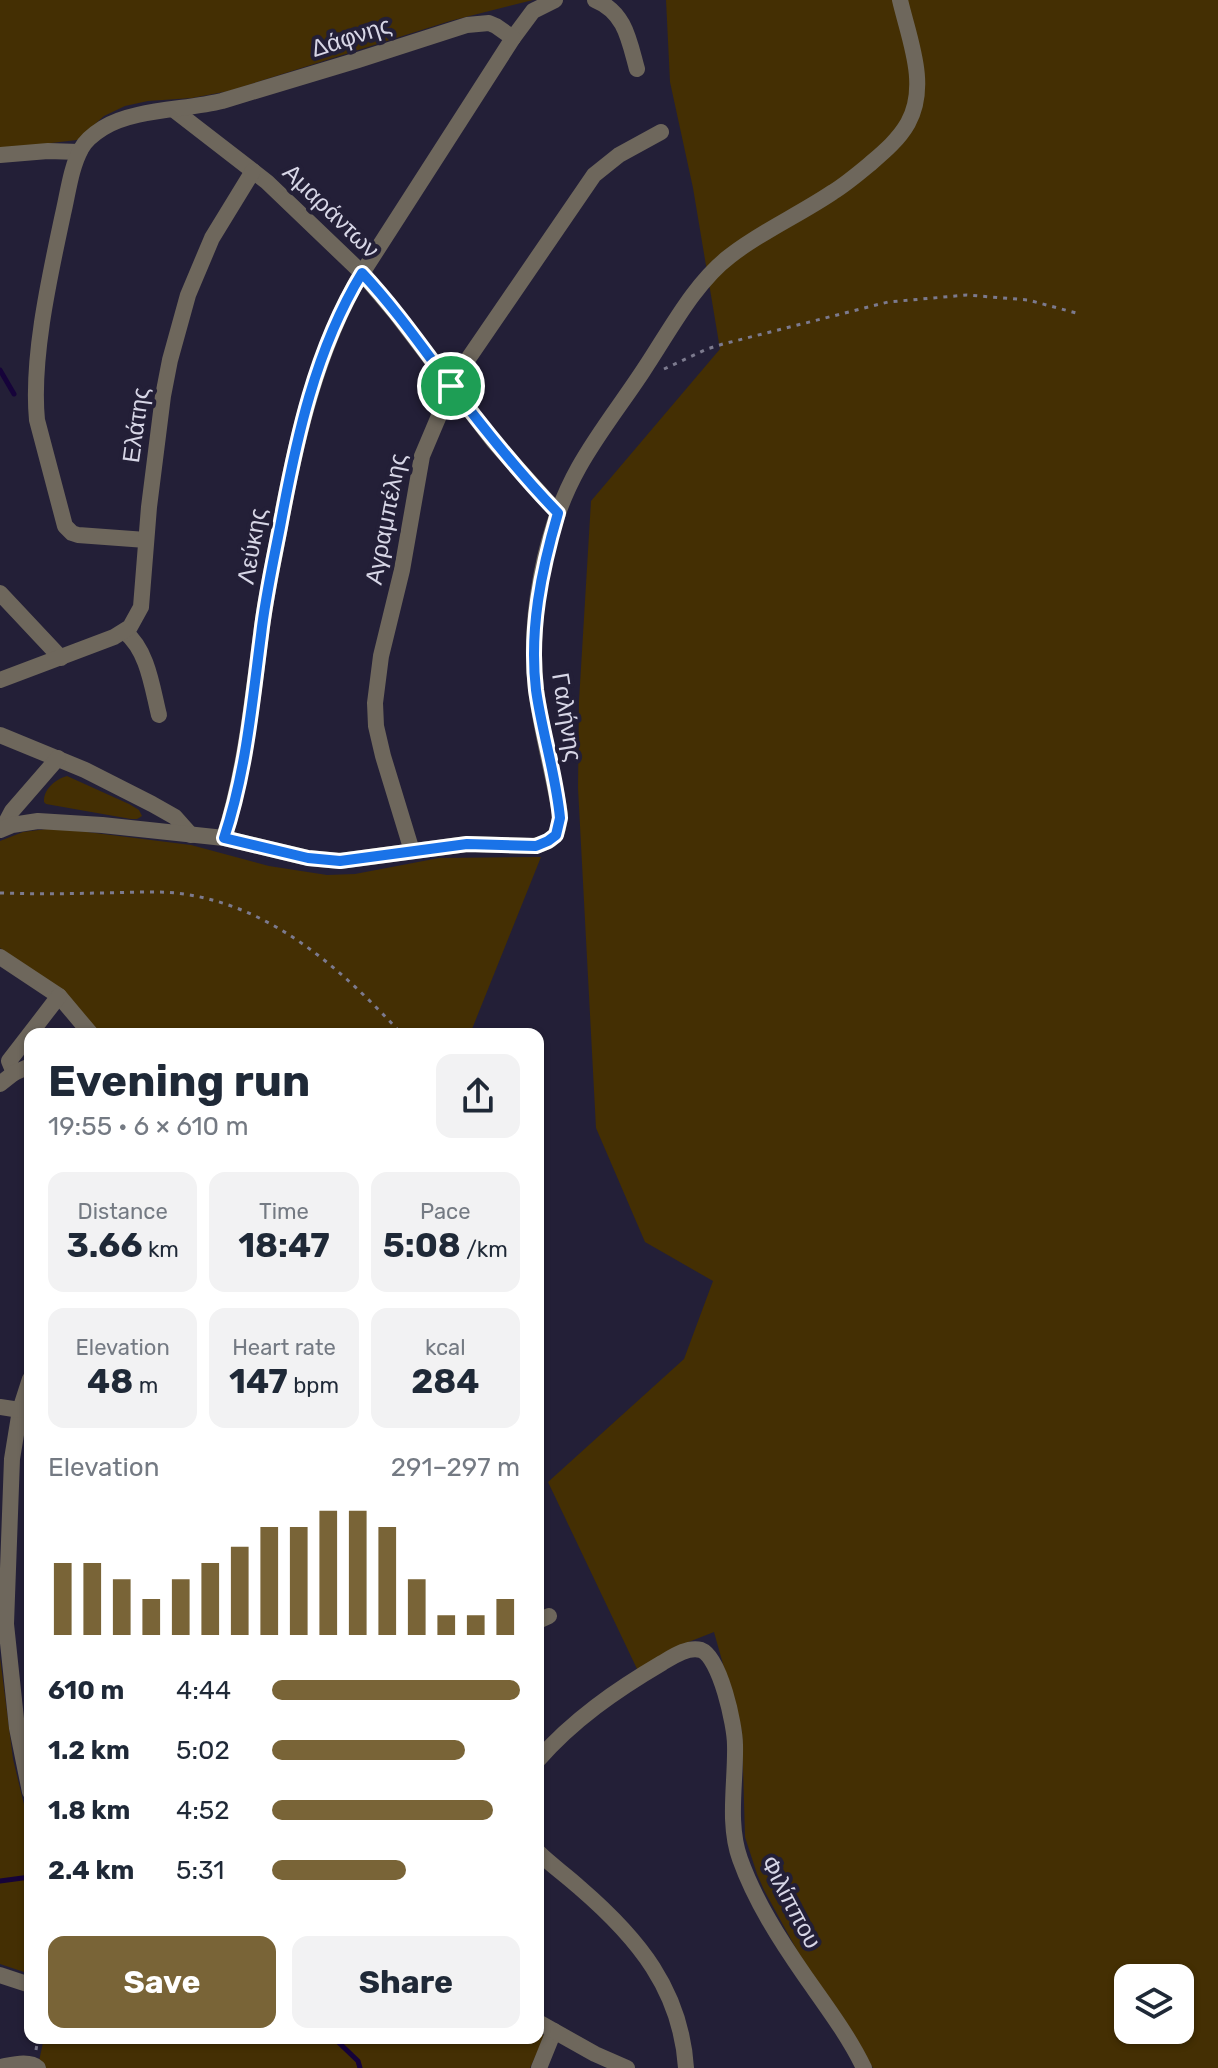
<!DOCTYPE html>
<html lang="en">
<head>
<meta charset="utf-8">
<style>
  :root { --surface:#fff; --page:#f2f2f3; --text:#1f2937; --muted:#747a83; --accent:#796437 }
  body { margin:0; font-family:Rubik,sans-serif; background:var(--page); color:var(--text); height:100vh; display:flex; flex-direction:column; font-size:30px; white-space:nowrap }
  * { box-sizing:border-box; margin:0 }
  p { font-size:26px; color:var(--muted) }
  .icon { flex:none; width:44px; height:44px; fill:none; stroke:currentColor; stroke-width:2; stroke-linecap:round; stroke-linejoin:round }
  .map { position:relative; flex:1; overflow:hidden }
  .details { position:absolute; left:24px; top:1028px; width:520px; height:1016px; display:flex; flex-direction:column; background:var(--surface); border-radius:16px; box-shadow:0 2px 6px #0004 }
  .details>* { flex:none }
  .tools { position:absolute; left:1114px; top:1964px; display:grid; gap:16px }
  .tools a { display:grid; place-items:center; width:80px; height:80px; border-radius:16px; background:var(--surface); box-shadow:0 2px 6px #0004; font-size:40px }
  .pin { position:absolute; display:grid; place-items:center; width:68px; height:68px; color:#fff; margin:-34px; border:4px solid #fff; border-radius:50%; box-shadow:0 2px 8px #0007 }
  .round { display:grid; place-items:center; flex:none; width:84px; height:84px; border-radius:16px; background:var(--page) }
  .head { display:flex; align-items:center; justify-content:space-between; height:136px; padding:0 24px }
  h1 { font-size:44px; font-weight:700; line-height:60px }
  .metrics { display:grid; grid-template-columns:repeat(3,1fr); gap:12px; height:136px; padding:8px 24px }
  .metrics div { display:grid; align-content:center; border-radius:16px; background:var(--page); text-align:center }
  .metrics b { font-size:34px; font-weight:700 }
  .metrics small { font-size:22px; font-weight:400 }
  .metrics p { font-size:22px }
  .chart { height:224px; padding:16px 24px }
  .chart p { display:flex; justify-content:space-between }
  .chart svg { width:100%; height:144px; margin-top:8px; stroke:var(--accent); stroke-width:6 }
  .button { display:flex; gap:16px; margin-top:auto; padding:16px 24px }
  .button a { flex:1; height:92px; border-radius:16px; background:var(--accent); color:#fff; font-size:32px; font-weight:700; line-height:92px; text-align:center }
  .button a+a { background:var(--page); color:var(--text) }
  ul { padding:0 24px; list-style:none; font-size:26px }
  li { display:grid; grid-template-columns:128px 96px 1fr; align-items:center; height:60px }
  li i { height:20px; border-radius:10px; background:var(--accent) }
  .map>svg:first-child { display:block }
  .green { fill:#442f03; fill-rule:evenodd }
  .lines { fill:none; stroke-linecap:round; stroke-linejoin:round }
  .stream { stroke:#16033a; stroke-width:5 }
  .path { stroke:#7c7a8e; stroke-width:3; stroke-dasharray:4 6; stroke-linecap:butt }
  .minor { stroke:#6e675c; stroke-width:16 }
  .tertiary { stroke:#6e675c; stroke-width:16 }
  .route-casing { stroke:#fff; stroke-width:16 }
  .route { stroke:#1a73e8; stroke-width:10 }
  .labels { text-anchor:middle; stroke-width:8; stroke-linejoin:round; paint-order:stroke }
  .street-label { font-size:24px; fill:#d7d6e6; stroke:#231f37 }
</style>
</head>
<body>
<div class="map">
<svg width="1218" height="2068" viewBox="0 0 1218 2068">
  <rect width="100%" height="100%" fill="#231f37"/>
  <g class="green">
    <polygon points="0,0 533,0 450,21 229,91 192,98 148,101 125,106 104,116 77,140 0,149"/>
    <path d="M666 0H1218V2068H873L854 2036 799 1954 764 1890 757 1874 745 1837 742 1732 714 1632 686 1643 638 1671 548 1482 684 1359 713 1281 645 1242 596 1128 578 788 579 701 591 501 720 349 693 188 670 82ZM1128 1978H1180V2030H1128Z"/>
    <path d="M67 776 129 804 139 810 142 816 137 819H131L46 804 44 802C43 790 55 779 67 776Z"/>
    <polygon points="55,828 191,845 269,866 327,875 355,874 439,858 541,857 470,1034 97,1034 63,990 0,948 0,841 23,832"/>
    <polygon points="0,1657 13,1759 27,1817 30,1817 30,1974 0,1964"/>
    <polygon points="538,2032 545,2036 530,2068 45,2068 39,2061 44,2038 538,2038"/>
  </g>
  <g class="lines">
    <g class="stream">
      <polyline points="0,370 14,394"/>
      <polyline points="0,1881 30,1877"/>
      <polyline points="334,2038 358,2061 360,2068"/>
    </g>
    <g class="path">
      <polyline points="664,369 707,349 723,344 888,302 967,295 1028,300 1080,314"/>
      <path d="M0 893C33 894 65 894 98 893 127 893 156 890 184 894 272 907 340 968 398 1030"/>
      <polyline points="36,2050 38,2038"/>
    </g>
    <g class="minor">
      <path d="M595 0C625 12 629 40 637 69"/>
      <polyline points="513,38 533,11 555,0"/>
      <polyline points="174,110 267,182 362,273 394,311 494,442 558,513"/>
      <polyline points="0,155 48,151 79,152"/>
      <path d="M146 540 78 535 72 533 65 526 37 420C31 358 50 275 63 214 68 193 71 167 81 149 85 141 95 133 103 128 133 109 186 110 222 101L358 60 467 25 489 23 496 26 513 38 357 281C313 361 294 449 278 537 272 569 265 601 261 634 252 703 245 771 224 838"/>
      <polyline points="0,593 61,658"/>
      <path d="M125 632C148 651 152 687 159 715"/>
      <polyline points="0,680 114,637 130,627 141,607 149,507 163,396 170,360 188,295 212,238 253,171"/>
      <polyline points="0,735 85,770 152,804 175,817 191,835"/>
      <polyline points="3,828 12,811 58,758"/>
      <path d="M0 830 12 825 38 821 102 825 224 838 308 858 340 861 467 844 533 846C554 842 559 835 560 814 553 772 541 731 536 689 528 618 544 529 579 467 598 433 622 403 643 371 668 334 694 283 730 256 762 231 799 215 833 192 846 184 859 173 871 163 885 151 899 139 908 123 929 85 909 39 900 0"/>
      <polyline points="412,851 383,756 376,726 375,703 381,656 402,570 422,456 455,378 594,175 619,155 661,132"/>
      <polyline points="0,957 59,996 91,1034"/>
      <polyline points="14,1073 9,1061 59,996"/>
      <polyline points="30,1379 20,1410 12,1459 6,1624 17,1728 30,1792"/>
      <polyline points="0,1407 20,1410"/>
      <polyline points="538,1621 549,1616"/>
      <path d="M538 1760C573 1720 616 1690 662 1663 672 1657 688 1646 701 1650 720 1657 735 1725 735 1745 736 1782 727 1823 740 1859 755 1901 780 1940 805 1976 826 2006 848 2035 864 2068"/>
      <path d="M538 1852C551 1865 566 1875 580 1888 638 1938 681 1990 686 2068"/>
      <polyline points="0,1975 30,1985"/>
      <path d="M0 2067C12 2065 29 2060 38 2068"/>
      <polyline points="539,2068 554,2031"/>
    </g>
    <g class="tertiary">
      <polyline points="0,1084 14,1073 30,1066"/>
      <polyline points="538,2022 595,2054 627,2068"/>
    </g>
  </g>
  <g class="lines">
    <defs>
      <path id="route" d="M362 273C392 305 417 340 443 375 479 423 516 470 558 513 541 571 529 630 536 690 542 733 556 775 560 818L556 835 548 841 536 846 467 844 340 861 308 858 224 838C246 772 252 703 261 635 265 599 273 563 280 527 296 440 315 350 362 273Z"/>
    </defs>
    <use href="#route" class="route-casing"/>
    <use href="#route" class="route"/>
  </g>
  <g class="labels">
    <g class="street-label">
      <text transform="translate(351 37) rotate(-18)" y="8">Δάφνης</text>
      <text transform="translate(331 211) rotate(44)" y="8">Αμαράντων</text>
      <text transform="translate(136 425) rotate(-82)" y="8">Ελάτης</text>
      <text transform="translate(386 519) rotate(-79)" y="8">Αγραμπέλης</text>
      <text transform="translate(252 546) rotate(-80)" y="8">Λεύκης</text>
      <text transform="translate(567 717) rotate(81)" y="8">Γαλήνης</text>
      <text transform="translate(791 1902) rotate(62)" y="8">Φιλίππου</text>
    </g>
  </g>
</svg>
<div class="tools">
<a><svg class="icon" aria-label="layers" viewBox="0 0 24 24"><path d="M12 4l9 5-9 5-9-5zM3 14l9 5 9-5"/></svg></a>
</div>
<div class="pin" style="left:451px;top:386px;background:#1e9e55"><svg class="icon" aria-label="arrive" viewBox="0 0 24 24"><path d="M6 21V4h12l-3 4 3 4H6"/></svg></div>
<section class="details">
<div class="head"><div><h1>Evening run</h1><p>19:55 · 6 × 610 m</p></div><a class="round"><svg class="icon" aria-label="share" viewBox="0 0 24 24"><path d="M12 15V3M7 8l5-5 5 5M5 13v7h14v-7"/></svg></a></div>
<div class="metrics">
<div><p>Distance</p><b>3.66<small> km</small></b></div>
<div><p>Time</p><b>18:47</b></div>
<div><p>Pace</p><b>5:08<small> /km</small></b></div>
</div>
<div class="metrics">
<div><p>Elevation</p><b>48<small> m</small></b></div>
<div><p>Heart rate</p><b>147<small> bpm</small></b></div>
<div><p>kcal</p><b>284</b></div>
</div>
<div class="chart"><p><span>Elevation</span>291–297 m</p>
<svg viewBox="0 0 160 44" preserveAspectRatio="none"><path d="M5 44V22M15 44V22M25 44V27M35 44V33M45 44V27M55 44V22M65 44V17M75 44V11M85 44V11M95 44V6M105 44V6M115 44V11M125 44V27M135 44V38M145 44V38M155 44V33"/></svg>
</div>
<ul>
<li><b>610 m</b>4:44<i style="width:100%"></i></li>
<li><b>1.2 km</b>5:02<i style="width:78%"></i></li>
<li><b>1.8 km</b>4:52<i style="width:89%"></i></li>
<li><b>2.4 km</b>5:31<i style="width:54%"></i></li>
</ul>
<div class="button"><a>Save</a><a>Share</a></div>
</section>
</div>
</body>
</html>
